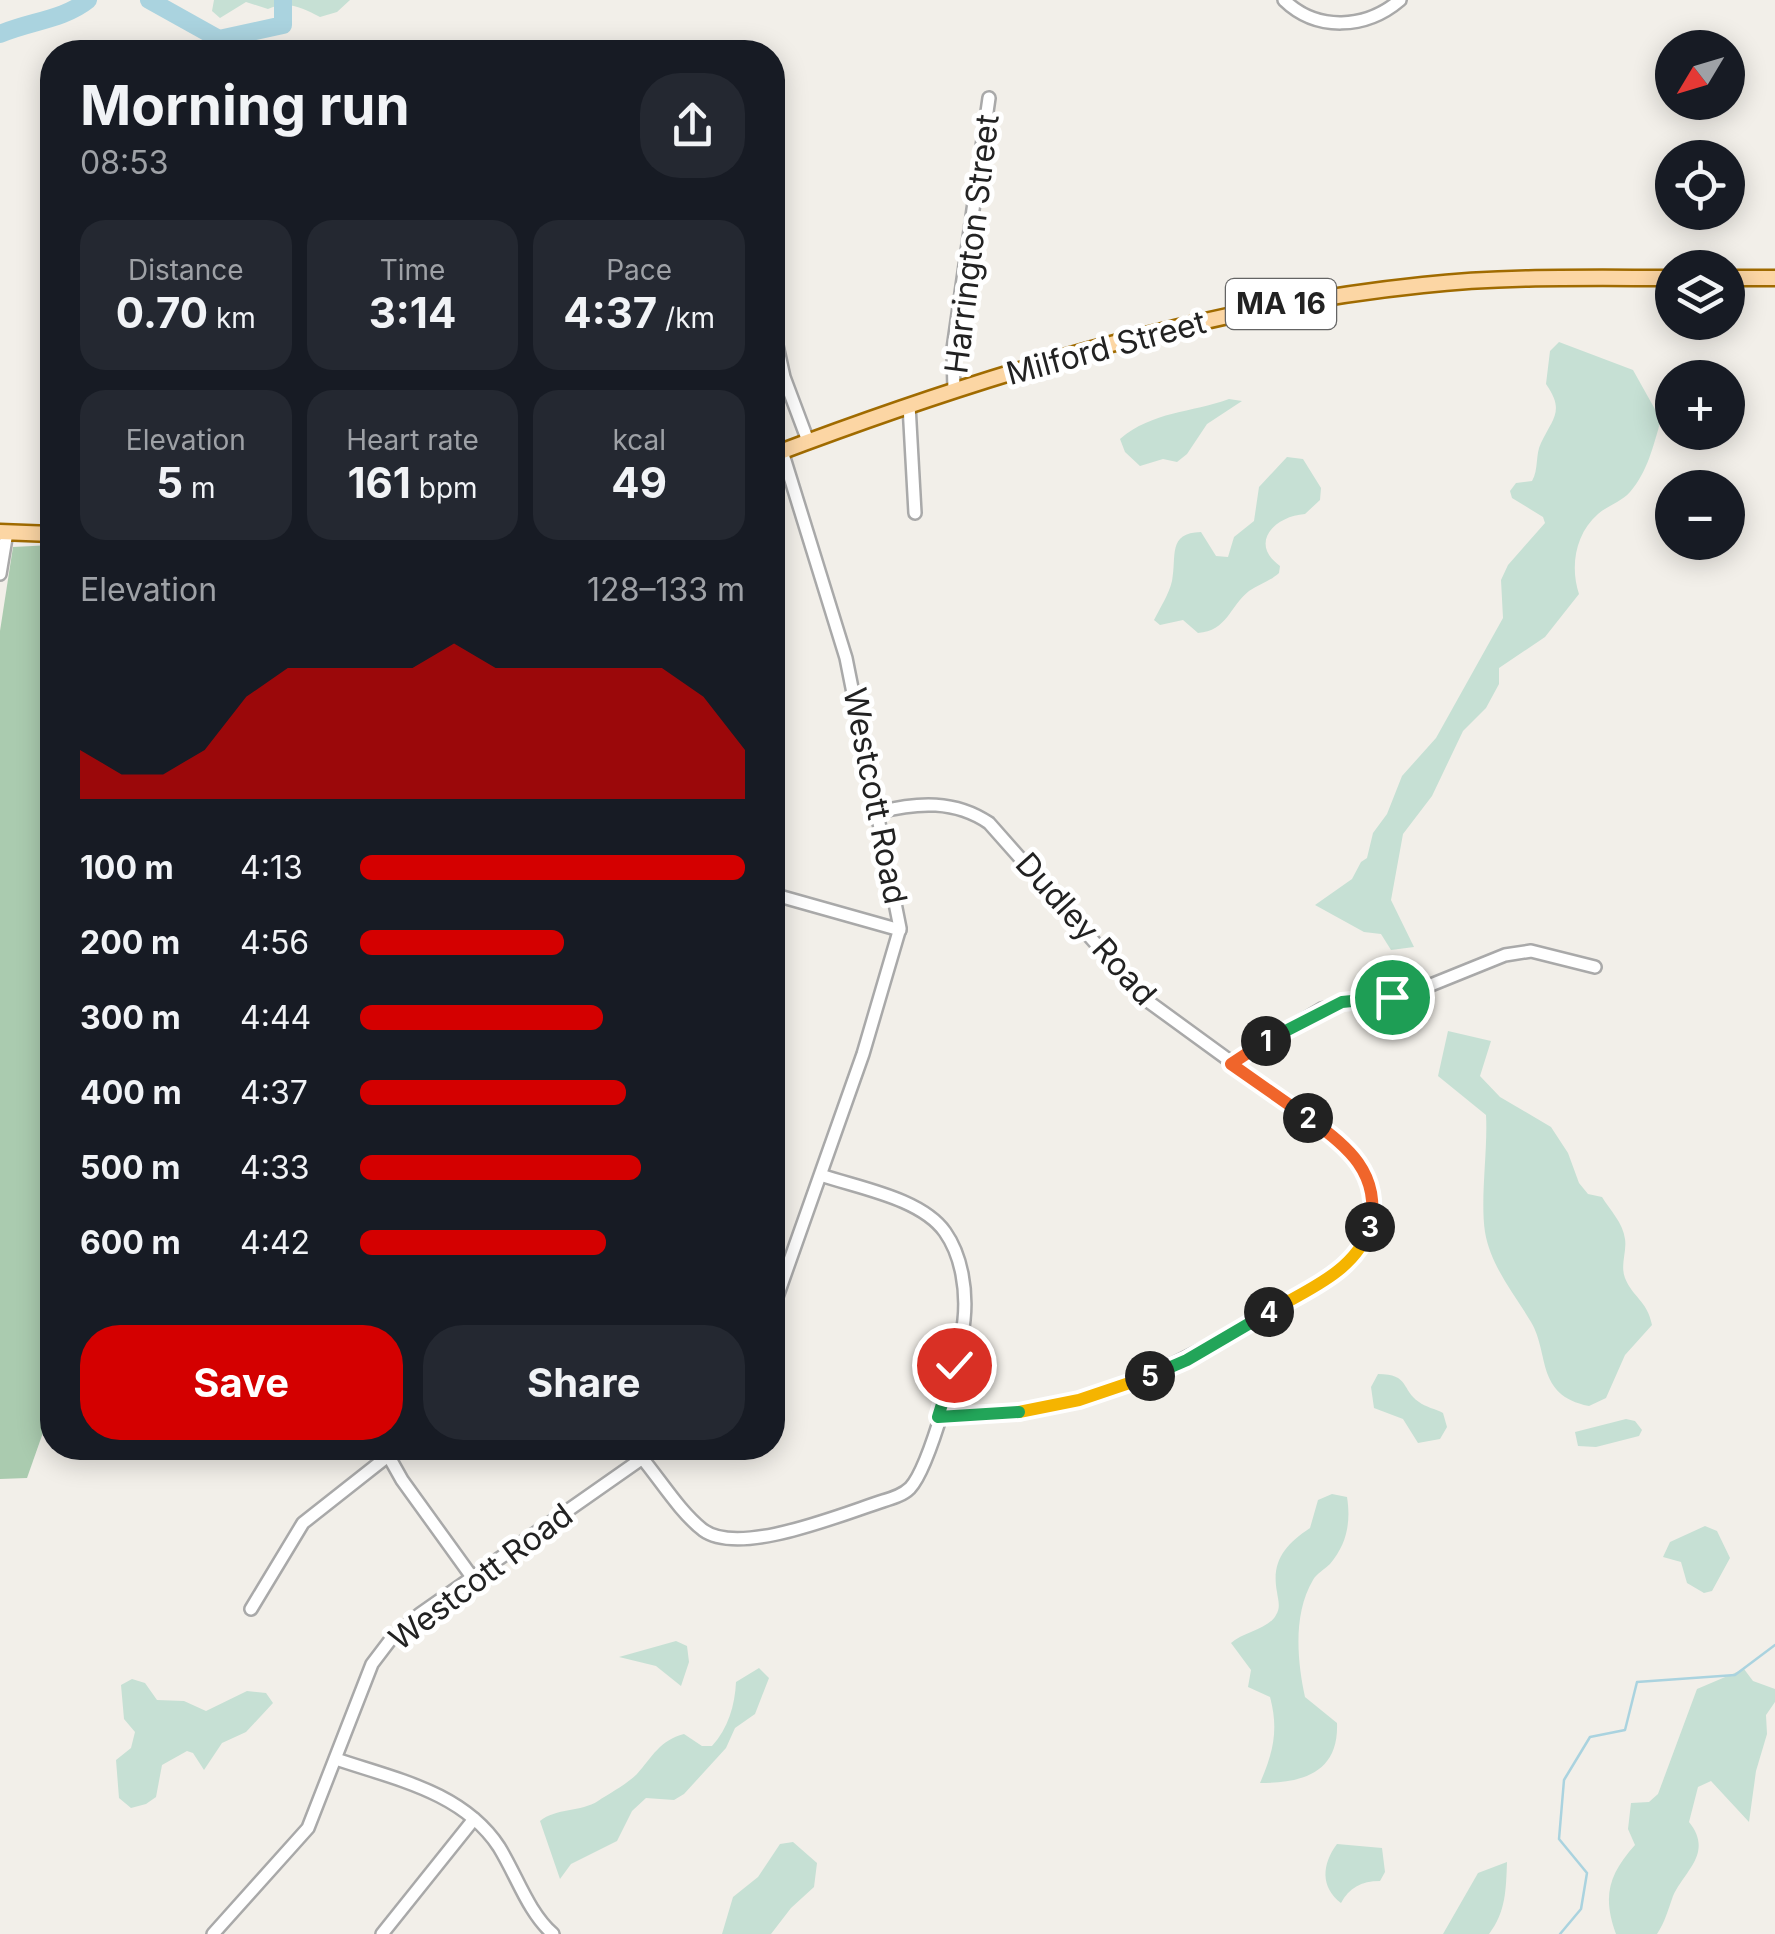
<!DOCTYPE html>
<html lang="en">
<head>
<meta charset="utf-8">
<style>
  :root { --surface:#171b24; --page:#242831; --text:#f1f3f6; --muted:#9ea1a6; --accent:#d40000 }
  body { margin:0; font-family:Inter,sans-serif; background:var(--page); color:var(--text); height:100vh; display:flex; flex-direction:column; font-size:38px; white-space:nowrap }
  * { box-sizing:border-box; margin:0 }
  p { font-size:32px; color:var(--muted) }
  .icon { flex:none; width:55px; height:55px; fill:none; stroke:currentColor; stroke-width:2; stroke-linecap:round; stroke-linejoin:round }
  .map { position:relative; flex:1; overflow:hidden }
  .panel { position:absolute; left:40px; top:40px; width:745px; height:1420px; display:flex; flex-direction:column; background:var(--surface); border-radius:40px; box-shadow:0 5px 25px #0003 }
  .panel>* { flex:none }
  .needle { width:65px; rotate:232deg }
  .tools { position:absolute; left:1655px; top:30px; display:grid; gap:20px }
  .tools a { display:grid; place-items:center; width:90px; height:90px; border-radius:50%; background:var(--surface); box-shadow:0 5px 25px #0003; font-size:50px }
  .pin { position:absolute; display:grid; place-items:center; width:85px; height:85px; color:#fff; margin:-42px; border:5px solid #fff; border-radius:50%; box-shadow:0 2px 10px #0007 }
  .km { position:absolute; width:50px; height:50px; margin:-25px; border-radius:50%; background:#222; color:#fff; font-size:28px; line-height:50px; text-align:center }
  .round { display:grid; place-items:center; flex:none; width:105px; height:105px; border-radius:40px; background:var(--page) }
  .headline { display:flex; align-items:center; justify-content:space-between; height:170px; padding:0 40px }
  h1 { font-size:55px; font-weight:700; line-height:75px }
  .stats { display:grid; grid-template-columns:repeat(3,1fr); gap:15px; height:170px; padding:10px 40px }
  .stats div { display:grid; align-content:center; border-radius:25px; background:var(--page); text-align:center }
  .stats b { font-size:42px; font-weight:700 }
  .stats small { font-size:28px; font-weight:400 }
  .stats p { font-size:28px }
  .chart { height:280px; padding:20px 40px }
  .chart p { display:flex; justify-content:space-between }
  .chart svg { width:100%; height:180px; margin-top:10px; fill:var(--accent); opacity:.7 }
  .cta { display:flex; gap:20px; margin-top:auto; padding:20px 40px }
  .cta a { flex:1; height:115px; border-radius:40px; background:var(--accent); color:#fff; font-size:40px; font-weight:700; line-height:115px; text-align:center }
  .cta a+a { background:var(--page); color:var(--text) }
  ul { padding:0 40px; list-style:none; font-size:32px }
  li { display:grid; grid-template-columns:160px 120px 1fr; align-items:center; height:75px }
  li i { height:25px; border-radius:12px; background:var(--accent) }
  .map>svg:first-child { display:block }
  .wetland { fill:#c6e0d4 }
  .cemetery { fill:#aacbaf }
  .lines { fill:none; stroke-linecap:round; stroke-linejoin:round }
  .stream { stroke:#aad3df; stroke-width:2.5 }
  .river { stroke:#aad3df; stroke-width:18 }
  .minor-casing { stroke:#a9a9a9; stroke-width:16 }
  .major-casing { stroke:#a06b00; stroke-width:19 }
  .minor { stroke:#fff; stroke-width:11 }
  .major { stroke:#fcd6a4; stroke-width:14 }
  .split-1-casing { stroke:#fff; stroke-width:20 }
  .split-2-casing { stroke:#fff; stroke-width:20 }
  .split-3-casing { stroke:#fff; stroke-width:20 }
  .split-4-casing { stroke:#fff; stroke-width:20 }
  .split-5-casing { stroke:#fff; stroke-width:20 }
  .split-6-casing { stroke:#fff; stroke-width:20 }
  .split-7-casing { stroke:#fff; stroke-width:20 }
  .split-1 { stroke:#22a559; stroke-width:12 }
  .split-2 { stroke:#f0652b; stroke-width:12 }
  .split-3 { stroke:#f0652b; stroke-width:12 }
  .split-4 { stroke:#f5b400; stroke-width:12 }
  .split-5 { stroke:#22a559; stroke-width:12 }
  .split-6 { stroke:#f5b400; stroke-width:12 }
  .split-7 { stroke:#22a559; stroke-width:12 }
  .labels { text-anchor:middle; stroke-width:10; stroke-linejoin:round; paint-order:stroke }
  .shield { fill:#fff; stroke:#646464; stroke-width:2.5 }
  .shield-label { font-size:30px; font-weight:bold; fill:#222 }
  .street-label { font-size:32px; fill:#222; stroke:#fff }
</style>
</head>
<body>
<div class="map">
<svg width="1775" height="1934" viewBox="0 0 1775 1934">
  <rect width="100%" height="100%" fill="#f2efe9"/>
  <g class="wetland">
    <path d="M214 0H350L337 12 320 17C303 8 287 0 268 9L246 2 220 18 212 11Z"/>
    <path d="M1559 342 1633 370 1661 420C1653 446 1648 471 1630 492 1621 502 1607 506 1598 514 1575 534 1570 567 1579 594L1545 637 1499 668V684L1486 708 1463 731 1432 796 1403 834 1391 900 1414 947 1391 950 1381 934 1364 932 1315 905 1352 879 1361 862 1367 858 1373 833 1387 814 1402 776 1436 738 1503 618 1501 580 1508 565 1545 523 1543 517 1512 498 1510 491 1516 483 1532 481C1539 469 1535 455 1541 443 1553 418 1565 411 1546 384L1550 351Z"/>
    <path d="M1229 399 1242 401 1207 424 1187 454 1177 462 1163 459 1140 466 1125 452 1120 439C1153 411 1191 413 1229 399Z"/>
    <path d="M1287 457 1303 459 1321 488 1320 500 1305 514C1275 516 1248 543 1280 566L1279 573C1269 582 1259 584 1249 591 1230 606 1227 631 1198 633L1183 620 1160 625 1154 620C1160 608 1169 594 1172 581 1177 556 1167 533 1201 532L1216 556 1228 557 1234 537 1254 521 1259 487Z"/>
    <path d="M1448 1031 1491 1041 1480 1076 1500 1097 1551 1127 1568 1153 1579 1183 1588 1194 1602 1197C1610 1210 1623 1223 1625 1239 1627 1252 1620 1265 1625 1278 1633 1298 1647 1300 1652 1325L1625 1355 1606 1398 1589 1406C1535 1395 1550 1354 1531 1322 1514 1293 1491 1267 1485 1232 1480 1199 1488 1150 1486 1115L1438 1076Z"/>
    <path d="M1378 1374C1410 1374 1401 1390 1419 1402 1425 1407 1436 1409 1443 1413L1447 1427 1440 1439 1418 1443 1403 1419 1374 1408 1371 1387Z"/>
    <polygon points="1626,1419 1635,1421 1642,1430 1639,1436 1596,1447 1578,1446 1575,1432"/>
    <path d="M1332 1494 1347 1497C1351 1522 1347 1544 1330 1564 1324 1570 1317 1573 1313 1580 1293 1614 1297 1660 1305 1697L1337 1723C1339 1774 1301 1783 1260 1783 1273 1753 1279 1730 1270 1697L1248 1687 1251 1670 1231 1643C1243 1632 1269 1629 1276 1615 1281 1607 1278 1600 1277 1592 1271 1561 1285 1545 1310 1528L1318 1500Z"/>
    <polygon points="1705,1526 1717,1531 1730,1558 1712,1591 1704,1593 1687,1583 1681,1562 1663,1557 1670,1542"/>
    <polygon points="676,1641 687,1646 689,1662 681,1686 656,1666 619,1657"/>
    <path d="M759 1668 769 1678 755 1714 735 1728 726 1748 684 1794 674 1800 646 1798 632 1811 617 1841 571 1864 560 1879 540 1821C556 1808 581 1812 598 1801 610 1793 627 1784 637 1774 652 1757 660 1740 684 1734L702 1746H712C728 1729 735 1705 736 1682Z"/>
    <path d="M1744 1669 1753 1681 1775 1689V1702L1766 1715 1767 1734 1756 1771 1749 1822 1711 1781 1698 1787 1689 1822C1714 1853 1684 1871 1673 1896 1668 1910 1665 1922 1657 1934H1616C1602 1896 1609 1874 1635 1845L1628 1829 1631 1803 1649 1802 1658 1794 1697 1689Z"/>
    <polygon points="132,1679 145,1683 157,1700 184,1701 206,1711 247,1691 266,1693 273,1703 246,1732 222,1743 204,1770 193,1753 187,1751 162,1765 156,1797 146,1804 131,1808 119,1798 116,1760 131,1748 135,1732 124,1719 121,1685"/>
    <polygon points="793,1842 817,1863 814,1887 791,1908 771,1934 722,1934 733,1897 758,1877 780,1844"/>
    <path d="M1337 1844 1382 1848 1385 1872 1380 1881C1361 1881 1349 1888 1341 1903 1320 1887 1322 1864 1337 1844Z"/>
    <path d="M1507 1862C1506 1889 1506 1912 1489 1934H1443L1478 1873Z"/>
  </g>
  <polygon class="cemetery" points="52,545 52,1407 27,1478 0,1479 0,631 13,547"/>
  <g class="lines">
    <polyline class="stream" points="1560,1934 1581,1909 1587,1873 1559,1839 1564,1780 1590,1737 1625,1730 1637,1682 1735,1675 1775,1645"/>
    <g class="river">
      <polyline points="149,0 219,39 283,25 283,0"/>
      <path d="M0 34C30 21 63 20 88 0"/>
    </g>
    <defs>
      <g id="minor">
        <path d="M1284 0C1317 32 1366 29 1400 0"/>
        <polyline points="772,323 784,377 808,441"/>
        <polyline points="954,391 953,349 989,98"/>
        <polyline points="909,405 915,513"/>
        <polyline points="0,574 7,532"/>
        <polyline points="772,642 776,651"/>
        <path d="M879 812C918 802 955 800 989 823L1145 999 1344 1144C1372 1172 1384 1213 1361 1248 1345 1273 1312 1287 1288 1301 1206 1349 1146 1384 1052 1406 1015 1415 976 1417 938 1417"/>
        <polyline points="772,894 900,930"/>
        <polyline points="1231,1063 1322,1009 1358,999 1406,995 1505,955 1531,951 1595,967"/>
        <polyline points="772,1311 863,1054 900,928 846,658 782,451"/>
        <polyline points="384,1448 402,1480 472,1577"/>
        <path d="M642 1458C661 1481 680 1512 703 1530 740 1557 842 1514 883 1501 893 1498 903 1495 910 1488 930 1467 961 1351 964 1320 967 1291 962 1256 945 1232 921 1198 858 1188 821 1175"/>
        <polyline points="251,1609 303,1523 388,1456"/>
        <path d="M336 1759C395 1779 463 1792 499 1847 517 1876 528 1912 553 1934"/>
        <polyline points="213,1934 308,1828 372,1664 391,1639 420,1614 657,1448"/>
        <polyline points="382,1934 474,1819"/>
      </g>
      <g id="major">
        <polyline points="1728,278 1775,278"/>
        <path d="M772 455C981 376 1200 308 1423 285 1505 276 1590 278 1672 278"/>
        <polyline points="0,532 52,534"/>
      </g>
    </defs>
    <use href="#minor" class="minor-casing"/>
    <use href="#major" class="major-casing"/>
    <use href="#minor" class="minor"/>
    <use href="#major" class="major"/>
  </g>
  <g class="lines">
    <defs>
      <polyline id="split-1" points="1266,1041 1342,1002 1392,997"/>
      <polyline id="split-2" points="1266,1041 1231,1064 1308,1118"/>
      <path id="split-3" d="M1308 1118C1347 1145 1382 1174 1370 1227"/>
      <path id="split-4" d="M1269 1312C1307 1290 1356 1271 1370 1227"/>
      <polyline id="split-5" points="1150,1376 1187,1360 1269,1312"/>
      <polyline id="split-6" points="1019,1412 1079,1400 1150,1376"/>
      <polyline id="split-7" points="954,1365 938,1417 1019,1412"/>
    </defs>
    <use href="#split-1" class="split-1-casing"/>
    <use href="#split-2" class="split-2-casing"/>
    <use href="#split-3" class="split-3-casing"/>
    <use href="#split-4" class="split-4-casing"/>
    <use href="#split-5" class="split-5-casing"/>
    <use href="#split-6" class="split-6-casing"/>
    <use href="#split-7" class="split-7-casing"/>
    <use href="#split-1" class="split-1"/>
    <use href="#split-2" class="split-2"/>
    <use href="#split-3" class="split-3"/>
    <use href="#split-4" class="split-4"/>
    <use href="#split-5" class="split-5"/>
    <use href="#split-6" class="split-6"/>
    <use href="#split-7" class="split-7"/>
  </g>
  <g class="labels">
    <rect class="shield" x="1226" y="279" width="110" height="50" rx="8"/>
    <g class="shield-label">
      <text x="1281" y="314">MA 16</text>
    </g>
    <g class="street-label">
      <text transform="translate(972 244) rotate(-83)" y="11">Harrington Street</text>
      <text transform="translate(1106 348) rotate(-15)" y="11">Milford Street</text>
      <text transform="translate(875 796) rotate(79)" y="11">Westcott Road</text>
      <text transform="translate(1086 929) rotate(48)" y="11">Dudley Road</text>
      <text transform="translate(481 1577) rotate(-37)" y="11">Westcott Road</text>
    </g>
  </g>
</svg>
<div class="tools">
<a><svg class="needle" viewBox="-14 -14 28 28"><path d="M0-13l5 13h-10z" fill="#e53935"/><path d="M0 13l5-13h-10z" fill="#9ea1a6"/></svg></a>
<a><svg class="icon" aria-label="locate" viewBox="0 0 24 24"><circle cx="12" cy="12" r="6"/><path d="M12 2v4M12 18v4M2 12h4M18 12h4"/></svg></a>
<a><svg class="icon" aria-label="layers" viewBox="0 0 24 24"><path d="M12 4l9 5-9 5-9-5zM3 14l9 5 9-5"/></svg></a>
<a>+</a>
<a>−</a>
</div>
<div class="pin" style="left:1392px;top:997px;background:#1e9e55"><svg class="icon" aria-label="arrive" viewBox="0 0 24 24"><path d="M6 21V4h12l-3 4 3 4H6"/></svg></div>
<div class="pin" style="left:954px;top:1365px;background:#d93025"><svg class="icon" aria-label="check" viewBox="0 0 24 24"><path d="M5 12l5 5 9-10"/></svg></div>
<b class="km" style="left:1266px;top:1041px">1</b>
<b class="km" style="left:1308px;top:1118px">2</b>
<b class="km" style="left:1370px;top:1227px">3</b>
<b class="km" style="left:1269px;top:1312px">4</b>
<b class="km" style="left:1150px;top:1376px">5</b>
<section class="panel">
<div class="headline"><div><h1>Morning run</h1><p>08:53</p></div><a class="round"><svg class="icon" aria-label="share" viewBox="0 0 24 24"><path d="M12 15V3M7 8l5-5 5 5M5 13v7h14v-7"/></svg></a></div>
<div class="stats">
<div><p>Distance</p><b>0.70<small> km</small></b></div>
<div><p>Time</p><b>3:14</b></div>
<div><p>Pace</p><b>4:37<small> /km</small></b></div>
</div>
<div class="stats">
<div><p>Elevation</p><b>5<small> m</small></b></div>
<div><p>Heart rate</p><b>161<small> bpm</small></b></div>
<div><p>kcal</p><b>49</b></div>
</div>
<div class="chart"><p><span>Elevation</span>128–133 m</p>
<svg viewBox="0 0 160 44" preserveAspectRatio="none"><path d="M0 44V32L10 38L20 38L30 32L40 19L50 12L60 12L70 12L80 12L90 6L100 12L110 12L120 12L130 12L140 12L150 19L160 32V44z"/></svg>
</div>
<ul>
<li><b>100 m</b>4:13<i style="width:100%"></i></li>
<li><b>200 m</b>4:56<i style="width:53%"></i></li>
<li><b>300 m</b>4:44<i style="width:63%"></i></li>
<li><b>400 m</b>4:37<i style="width:69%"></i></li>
<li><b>500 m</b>4:33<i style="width:73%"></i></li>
<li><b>600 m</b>4:42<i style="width:64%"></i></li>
</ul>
<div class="cta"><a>Save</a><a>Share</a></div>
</section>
</div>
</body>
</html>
